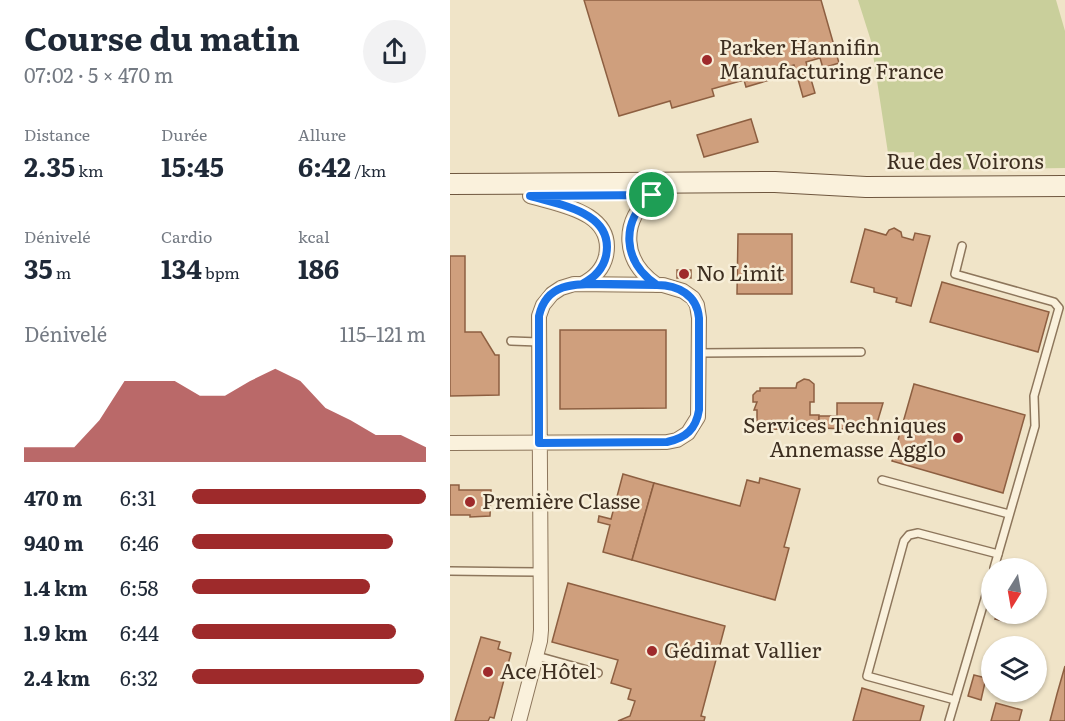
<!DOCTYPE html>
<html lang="fr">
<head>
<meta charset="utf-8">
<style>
  :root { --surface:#fff; --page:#f2f2f3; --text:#1f2937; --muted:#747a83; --accent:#9e2a2b }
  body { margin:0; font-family:Literata,serif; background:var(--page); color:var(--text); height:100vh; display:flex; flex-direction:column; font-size:22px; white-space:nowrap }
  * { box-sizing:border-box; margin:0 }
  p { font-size:20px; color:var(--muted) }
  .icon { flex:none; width:33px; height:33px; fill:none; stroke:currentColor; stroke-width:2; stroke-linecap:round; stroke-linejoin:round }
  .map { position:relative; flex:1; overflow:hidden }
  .side { display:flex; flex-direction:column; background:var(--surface); width:450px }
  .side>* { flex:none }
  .needle { width:39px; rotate:191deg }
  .fabs { position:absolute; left:531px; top:558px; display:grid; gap:12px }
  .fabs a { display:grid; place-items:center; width:66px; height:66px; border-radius:50%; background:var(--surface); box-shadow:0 2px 4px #0004; font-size:30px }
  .pin { position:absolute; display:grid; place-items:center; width:51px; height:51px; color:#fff; margin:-26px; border:3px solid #fff; border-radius:50%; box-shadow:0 2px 6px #0007 }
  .round { display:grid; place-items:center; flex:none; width:63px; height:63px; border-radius:32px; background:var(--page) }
  .overview { display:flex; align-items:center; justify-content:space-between; height:102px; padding:0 24px }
  h1 { font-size:33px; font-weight:700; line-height:45px }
  .figures { display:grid; grid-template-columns:repeat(3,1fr); gap:9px; height:102px; padding:6px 24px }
  .figures div { display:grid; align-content:center }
  .figures b { font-size:26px; font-weight:700 }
  .figures small { font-size:16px; font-weight:400 }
  .figures p { font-size:16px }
  .chart { height:168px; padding:12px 24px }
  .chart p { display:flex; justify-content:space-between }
  .chart svg { width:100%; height:108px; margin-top:6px; fill:var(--accent); opacity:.7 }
  ul { padding:0 24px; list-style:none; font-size:20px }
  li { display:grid; grid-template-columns:96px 72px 1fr; align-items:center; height:45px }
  li i { height:15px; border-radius:8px; background:var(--accent) }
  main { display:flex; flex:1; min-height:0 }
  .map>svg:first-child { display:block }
  .green { fill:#c9cf9b }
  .building { fill:#cf9f7d; stroke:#8d5f41; stroke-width:1.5 }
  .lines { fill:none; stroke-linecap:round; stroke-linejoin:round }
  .lane-casing { stroke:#8d765c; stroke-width:10 }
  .street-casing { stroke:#8d765c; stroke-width:16 }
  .secondary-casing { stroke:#6f573f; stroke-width:22 }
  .lane { stroke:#faf1dc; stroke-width:7 }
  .street { stroke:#faf1dc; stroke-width:14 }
  .secondary { stroke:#faf1dc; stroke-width:20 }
  .route-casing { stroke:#fff; stroke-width:12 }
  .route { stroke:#1a73e8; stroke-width:8 }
  .poi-dot { fill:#9e2a2b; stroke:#f7eed8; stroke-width:2 }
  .labels { text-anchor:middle; stroke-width:5; stroke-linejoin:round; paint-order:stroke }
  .poi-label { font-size:21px; fill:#3d2e20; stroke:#f7eed8; text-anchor:start }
  .street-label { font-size:21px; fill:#3d2e20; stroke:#f7eed8 }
</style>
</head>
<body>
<main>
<section class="side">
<div class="overview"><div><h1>Course du matin</h1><p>07:02 · 5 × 470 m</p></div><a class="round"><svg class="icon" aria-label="share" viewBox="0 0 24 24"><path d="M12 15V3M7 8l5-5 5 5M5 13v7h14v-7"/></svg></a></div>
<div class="figures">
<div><p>Distance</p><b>2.35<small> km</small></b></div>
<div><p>Durée</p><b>15:45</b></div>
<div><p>Allure</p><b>6:42<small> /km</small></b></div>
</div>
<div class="figures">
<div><p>Dénivelé</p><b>35<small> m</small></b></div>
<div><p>Cardio</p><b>134<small> bpm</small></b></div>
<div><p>kcal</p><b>186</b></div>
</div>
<div class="chart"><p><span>Dénivelé</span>115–121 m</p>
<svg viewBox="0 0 160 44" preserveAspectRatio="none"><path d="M0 44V38L10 38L20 38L30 27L40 11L50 11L60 11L70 17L80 17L90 11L100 6L110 11L120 22L130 27L140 33L150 33L160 38V44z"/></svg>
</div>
<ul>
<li><b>470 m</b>6:31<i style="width:100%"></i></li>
<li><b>940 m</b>6:46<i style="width:86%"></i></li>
<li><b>1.4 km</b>6:58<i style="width:76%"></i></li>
<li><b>1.9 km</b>6:44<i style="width:87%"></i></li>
<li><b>2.4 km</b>6:32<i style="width:99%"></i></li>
</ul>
</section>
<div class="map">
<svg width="615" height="721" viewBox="0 0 615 721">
  <rect width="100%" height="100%" fill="#f0e4c8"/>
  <polygon class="green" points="408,0 606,0 615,31 615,168 465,170 464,152 438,153 421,41"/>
  <g class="building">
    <polygon points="134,0 371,0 389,63 373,68 370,58 356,62 365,93 353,97 344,65 323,71 326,78 296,87 294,80 262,89 264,96 222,108 220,101 169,116"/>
    <polygon points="301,119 308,142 254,157 247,135"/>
    <polygon points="460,161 460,168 446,168 446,162"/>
    <polygon points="444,228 451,232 452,237 463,240 465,233 480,236 461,306 446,302 447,298 424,292 424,288 401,282 415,229 436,235 439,230"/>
    <polygon points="288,234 342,234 342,294 287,294"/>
    <polygon points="0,256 15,256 15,332 31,332 45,355 49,355 49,395 0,396"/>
    <rect x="227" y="270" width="14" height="8"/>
    <polygon points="492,282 599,312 588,352 480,322"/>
    <polygon points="110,330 216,330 216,408 110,409"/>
    <polygon points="354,379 359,380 364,384 364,402 360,402 360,415 369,415 369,430 304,429 304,421 307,421 307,410 304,410 307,402 303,402 303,395 307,391 310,391 310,388 346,388 347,383"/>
    <polygon points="464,384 575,415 553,493 442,461"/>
    <polygon points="387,403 433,403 425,430 369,428 369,416 387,416"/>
    <polygon points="173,474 204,483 182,560 153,552 160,525 148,522 149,516 161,519"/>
    <polygon points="310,478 350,489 334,547 339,548 325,600 182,560 204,483 290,506 297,480 309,483"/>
    <polygon points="0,485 9,485 9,490 41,490 40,516 20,517 20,515 0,515"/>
    <polygon points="118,583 275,626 251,716 255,717 254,721 168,721 180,716 185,701 178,699 181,689 161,683 168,660 102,642"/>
    <polygon points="547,614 559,614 557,622 545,619"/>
    <polygon points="31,637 50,642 48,649 61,653 44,718 40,717 38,721 5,721"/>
    <polygon points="615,666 615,721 600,721 607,694"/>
    <polygon points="524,675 536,678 531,700 518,696"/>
    <polygon points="412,688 474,706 470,721 403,721"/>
    <polygon points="546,703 572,710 569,721 541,721"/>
  </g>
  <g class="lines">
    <defs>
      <g id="lane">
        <polyline points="512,246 505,274 604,302 609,308 584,396 585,426 544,568"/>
        <polyline points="61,341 89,342"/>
        <polyline points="249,353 411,352"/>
        <polyline points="432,480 559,514"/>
        <polyline points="0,571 90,572"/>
        <polyline points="87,656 148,673"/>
        <polyline points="505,700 417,676 454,541 459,535 468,533 548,554"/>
        <polyline points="499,721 542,575"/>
      </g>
      <g id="street">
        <path d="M202 195C170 222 172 261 207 285"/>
        <path d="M80 196C110 205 165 212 156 256 153 269 144 278 132 284"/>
        <polyline points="0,443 217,442 227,440 238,433 248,417 249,318 247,305 243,298 233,291 213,285 124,284 111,288 102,294 93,305 89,316 91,630 90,641 69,721"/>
      </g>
      <polyline id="secondary" points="0,184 325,182 416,187 615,186"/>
    </defs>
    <use href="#lane" class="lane-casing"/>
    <use href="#street" class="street-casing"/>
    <use href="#secondary" class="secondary-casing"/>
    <use href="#lane" class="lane"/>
    <use href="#street" class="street"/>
    <use href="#secondary" class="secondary"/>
  </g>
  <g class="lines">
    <defs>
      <path id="route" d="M202 195 80 196C110 205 165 212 156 256 153 269 144 278 132 284L207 285C228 285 247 295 249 318V410C246 429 236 438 217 442L89 443V316C97 280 130 284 159 284 175 284 191 284 207 285 172 262 170 221 202 195"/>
    </defs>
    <use href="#route" class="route-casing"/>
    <use href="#route" class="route"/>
  </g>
  <g class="poi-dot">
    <circle cx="257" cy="60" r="6"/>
    <circle cx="234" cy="274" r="6"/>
    <circle cx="508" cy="438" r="6"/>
    <circle cx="20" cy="502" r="6"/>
    <circle cx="202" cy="651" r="6"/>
    <circle cx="38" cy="672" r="6"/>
  </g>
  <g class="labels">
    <g class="poi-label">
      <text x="269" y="55">Parker Hannifin<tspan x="269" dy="24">Manufacturing France</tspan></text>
      <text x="246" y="281">No Limit</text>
      <text x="496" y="433" text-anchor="end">Services Techniques<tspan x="496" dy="24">Annemasse Agglo</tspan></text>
      <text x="32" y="509">Première Classe</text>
      <text x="214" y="658">Gédimat Vallier</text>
      <text x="50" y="679">Ace Hôtel</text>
    </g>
    <g class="street-label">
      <text x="515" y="169">Rue des Voirons</text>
    </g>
  </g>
</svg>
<div class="fabs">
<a><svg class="needle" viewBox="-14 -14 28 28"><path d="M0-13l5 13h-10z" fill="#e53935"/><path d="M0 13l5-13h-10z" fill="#747a83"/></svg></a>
<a><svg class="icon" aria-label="layers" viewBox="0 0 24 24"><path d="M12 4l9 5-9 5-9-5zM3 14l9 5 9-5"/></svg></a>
</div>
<div class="pin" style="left:202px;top:195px;background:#1e9e55"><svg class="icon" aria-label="arrive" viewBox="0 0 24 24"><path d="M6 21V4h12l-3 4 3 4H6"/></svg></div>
</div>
</main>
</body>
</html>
